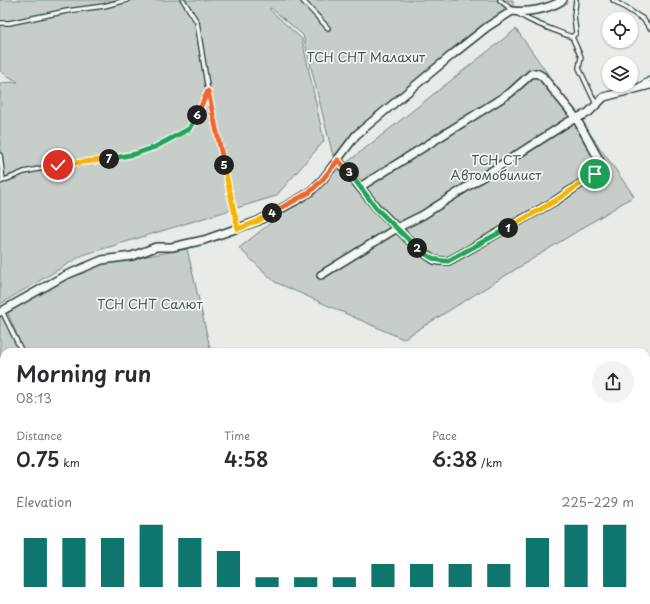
<!DOCTYPE html>
<html lang="en">
<head>
<meta charset="utf-8">
<style>
  :root { --surface:#fff; --page:#f2f2f3; --text:#2b2b33; --muted:#7c7c81; --accent:#0f766e }
  body { margin:0; font-family:"Playpen Sans",sans-serif; background:var(--page); color:var(--text); height:100vh; display:flex; flex-direction:column; font-size:15px; white-space:nowrap }
  * { box-sizing:border-box; margin:0 }
  p { font-size:13px; color:var(--muted) }
  .icon { flex:none; width:22px; height:22px; fill:none; stroke:currentColor; stroke-width:2; stroke-linecap:round; stroke-linejoin:round }
  .map { position:relative; flex:1; overflow:hidden }
  .side { position:absolute; left:0px; top:348px; width:650px; height:256px; display:flex; flex-direction:column; background:var(--surface); border-radius:12px 12px 0 0; box-shadow:0 1px 3px #0004 }
  .side>* { flex:none }
  .fabs { position:absolute; left:602px; top:12px; display:grid; gap:8px }
  .fabs a { display:grid; place-items:center; width:36px; height:36px; border-radius:50%; background:var(--surface); box-shadow:0 1px 3px #0004; font-size:20px }
  .pin { position:absolute; display:grid; place-items:center; width:34px; height:34px; color:#fff; margin:-17px; border:2px solid #fff; border-radius:50%; box-shadow:0 1px 4px #0007 }
  .km { position:absolute; width:20px; height:20px; margin:-10px; border-radius:50%; background:#222; color:#fff; font-size:11px; line-height:20px; text-align:center }
  .round { display:grid; place-items:center; flex:none; width:42px; height:42px; border-radius:21px; background:var(--page) }
  .headline { display:flex; align-items:center; justify-content:space-between; height:68px; padding:0 16px }
  h1 { font-size:22px; font-weight:600; line-height:30px }
  .figures { display:grid; grid-template-columns:repeat(3,1fr); gap:6px; height:68px; padding:4px 16px }
  .figures div { display:grid; align-content:center }
  .figures b { font-size:20px; font-weight:600 }
  .figures small { font-size:11px; font-weight:400 }
  .figures p { font-size:11px }
  .chart { height:112px; padding:8px 16px }
  .chart p { display:flex; justify-content:space-between }
  .chart svg { width:100%; height:72px; margin-top:4px; stroke:var(--accent); stroke-width:6 }
  .map>svg:first-child { display:block }
  .green { fill:#c7cec9; stroke:#73867e }
  .lines { fill:none; stroke-linecap:round; stroke-linejoin:round }
  .service-casing { stroke:#1f3d34; stroke-width:6 }
  .minor-casing { stroke:#1f3d34; stroke-width:10 }
  .service { stroke:#f6f6f2; stroke-width:3.5 }
  .minor { stroke:#f6f6f2; stroke-width:7 }
  .split-1-casing { stroke:#fff; stroke-width:8 }
  .split-2-casing { stroke:#fff; stroke-width:8 }
  .split-3-casing { stroke:#fff; stroke-width:8 }
  .split-4-casing { stroke:#fff; stroke-width:8 }
  .split-5-casing { stroke:#fff; stroke-width:8 }
  .split-6-casing { stroke:#fff; stroke-width:8 }
  .split-7-casing { stroke:#fff; stroke-width:8 }
  .split-8-casing { stroke:#fff; stroke-width:8 }
  .split-1 { stroke:#f5b400; stroke-width:5 }
  .split-2 { stroke:#22a559; stroke-width:5 }
  .split-3 { stroke:#22a559; stroke-width:5 }
  .split-4 { stroke:#f0652b; stroke-width:5 }
  .split-5 { stroke:#f5b400; stroke-width:5 }
  .split-6 { stroke:#f0652b; stroke-width:5 }
  .split-7 { stroke:#22a559; stroke-width:5 }
  .split-8 { stroke:#f5b400; stroke-width:5 }
  .labels { text-anchor:middle; stroke-width:3.5; stroke-linejoin:round; paint-order:stroke }
  .park-label { font-size:13px; fill:#415a52; stroke:#f6f6f2 }
</style>
</head>
<body>
<div class="map">
<svg width="650" height="604" viewBox="0 0 650 604">
  <rect width="100%" height="100%" fill="#e9ebe7"/>
  <filter id="ink" filterUnits="userSpaceOnUse"><feTurbulence type="fractalNoise" baseFrequency=".025" numOctaves="2"/><feDisplacementMap in="SourceGraphic" scale="8" xChannelSelector="R" yChannelSelector="G"/><feConvolveMatrix kernelMatrix="1 2 1 2 8 2 1 2 1" color-interpolation-filters="sRGB"/></filter>
  <g filter="url(#ink)">
    <g class="green">
      <polygon points="0,0 513,0 513,9 333,156 303,35 271,8 269,9 302,39 324,141 276,196 83,255 0,304 0,83 18,82 0,71"/>
      <polygon points="516,29 634,196 403,339 275,282 239,248"/>
      <polygon points="187,249 211,352 24,352 7,311 68,278 103,264"/>
      <polygon points="2,306 19,352 4,352 4,600 23,600 18,604 0,604 0,307"/>
      <polygon points="650,421 650,604 492,604 495,600 646,600 646,426"/>
    </g>
    <g class="lines">
      <defs>
        <g id="service">
          <polyline points="183,0 197,22 208,91 238,228"/>
          <polyline points="302,0 328,28"/>
          <path d="M500 0C523 21 544 26 572 37"/>
          <polyline points="576,0 574,16 576,33 572,37 581,57 579,68 596,104"/>
          <polyline points="613,0 643,19 650,28"/>
          <polyline points="0,23 9,23 67,11 104,6 127,0"/>
          <polyline points="640,85 650,79"/>
          <polyline points="0,155 3,180"/>
          <polyline points="0,182 24,172 58,165 116,158 135,154 155,147 189,129 208,91"/>
          <polyline points="2,311 22,352"/>
          <polyline points="0,439 4,436"/>
          <polyline points="0,520 4,517"/>
          <polyline points="1,604 8,600"/>
        </g>
        <g id="minor">
          <polyline points="338,160 376,207 417,248 434,260 441,261 448,261 454,258 555,201 595,174 602,165 576,118 542,76 536,73 531,74 510,93 360,187"/>
          <polyline points="321,275 397,228 423,215 568,122 588,113 604,97 650,85"/>
          <path d="M0 312 64 276 102 260 132 256 156 247H172L204 240 258 221 295 201 310 192 323 179 356 135 453 54 487 27 512 11C528 13 549 9 563 0"/>
          <polyline points="646,398 650,393"/>
          <polyline points="646,560 650,557"/>
          <polyline points="463,604 467,600"/>
          <polyline points="583,604 588,600"/>
        </g>
      </defs>
      <use href="#service" class="service-casing"/>
      <use href="#minor" class="minor-casing"/>
      <use href="#service" class="service"/>
      <use href="#minor" class="minor"/>
    </g>
  </g>
  <g class="lines" filter="url(#ink)">
    <defs>
      <polyline id="split-1" points="508,228 555,201 595,174"/>
      <path id="split-2" d="M417 248C427 255 435 262 448 261L508 228"/>
      <polyline id="split-3" points="349,172 376,208 417,248"/>
      <polyline id="split-4" points="272,213 310,192 323,179 338,160 349,172"/>
      <polyline id="split-5" points="224,165 238,229 258,221 272,213"/>
      <polyline id="split-6" points="197,115 208,91 224,165"/>
      <polyline id="split-7" points="109,159 135,154 155,147 189,129 197,115"/>
      <polyline id="split-8" points="58,165 109,159"/>
    </defs>
    <use href="#split-1" class="split-1-casing"/>
    <use href="#split-2" class="split-2-casing"/>
    <use href="#split-3" class="split-3-casing"/>
    <use href="#split-4" class="split-4-casing"/>
    <use href="#split-5" class="split-5-casing"/>
    <use href="#split-6" class="split-6-casing"/>
    <use href="#split-7" class="split-7-casing"/>
    <use href="#split-8" class="split-8-casing"/>
    <use href="#split-1" class="split-1"/>
    <use href="#split-2" class="split-2"/>
    <use href="#split-3" class="split-3"/>
    <use href="#split-4" class="split-4"/>
    <use href="#split-5" class="split-5"/>
    <use href="#split-6" class="split-6"/>
    <use href="#split-7" class="split-7"/>
    <use href="#split-8" class="split-8"/>
  </g>
  <g class="labels">
    <g class="park-label">
      <text x="366" y="62">ТСН СНТ Малахит</text>
      <text x="496" y="165">ТСН СТ<tspan x="496" dy="15">Автомобилист</tspan></text>
      <text x="150" y="309">ТСН СНТ Салют</text>
    </g>
  </g>
</svg>
<div class="fabs">
<a><svg class="icon" aria-label="locate" viewBox="0 0 24 24"><circle cx="12" cy="12" r="6"/><path d="M12 2v4M12 18v4M2 12h4M18 12h4"/></svg></a>
<a><svg class="icon" aria-label="layers" viewBox="0 0 24 24"><path d="M12 4l9 5-9 5-9-5zM3 14l9 5 9-5"/></svg></a>
</div>
<div class="pin" style="left:595px;top:174px;background:#1e9e55"><svg class="icon" aria-label="arrive" viewBox="0 0 24 24"><path d="M6 21V4h12l-3 4 3 4H6"/></svg></div>
<div class="pin" style="left:58px;top:165px;background:#d93025"><svg class="icon" aria-label="check" viewBox="0 0 24 24"><path d="M5 12l5 5 9-10"/></svg></div>
<b class="km" style="left:508px;top:228px">1</b>
<b class="km" style="left:417px;top:248px">2</b>
<b class="km" style="left:349px;top:172px">3</b>
<b class="km" style="left:272px;top:213px">4</b>
<b class="km" style="left:224px;top:165px">5</b>
<b class="km" style="left:197px;top:115px">6</b>
<b class="km" style="left:109px;top:159px">7</b>
<section class="side">
<div class="headline"><div><h1>Morning run</h1><p>08:13</p></div><a class="round"><svg class="icon" aria-label="share" viewBox="0 0 24 24"><path d="M12 15V3M7 8l5-5 5 5M5 13v7h14v-7"/></svg></a></div>
<div class="figures">
<div><p>Distance</p><b>0.75<small> km</small></b></div>
<div><p>Time</p><b>4:58</b></div>
<div><p>Pace</p><b>6:38<small> /km</small></b></div>
</div>
<div class="chart"><p><span>Elevation</span>225–229 m</p>
<svg viewBox="0 0 160 44" preserveAspectRatio="none"><path d="M5 44V14M15 44V14M25 44V14M35 44V6M45 44V14M55 44V22M65 44V38M75 44V38M85 44V38M95 44V30M105 44V30M115 44V30M125 44V30M135 44V14M145 44V6M155 44V6"/></svg>
</div>
</section>
</div>
</body>
</html>
